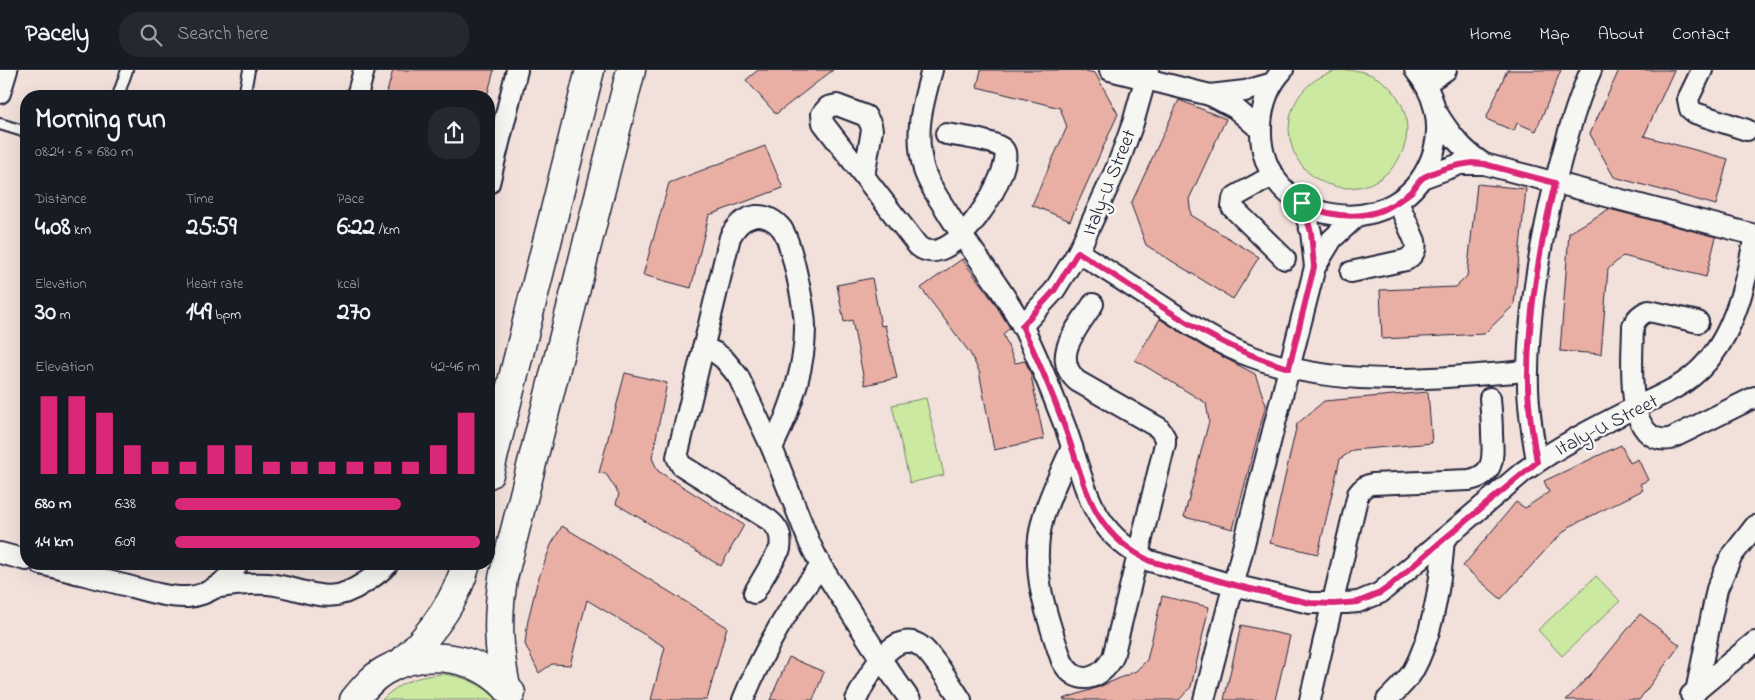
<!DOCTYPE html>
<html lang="en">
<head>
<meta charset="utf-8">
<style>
  :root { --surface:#171b24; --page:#242831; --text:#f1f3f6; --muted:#9ea1a6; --line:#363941; --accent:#db2777 }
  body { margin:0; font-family:"Indie Flower",sans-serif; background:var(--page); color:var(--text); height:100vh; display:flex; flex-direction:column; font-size:19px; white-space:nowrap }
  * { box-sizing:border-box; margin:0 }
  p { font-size:16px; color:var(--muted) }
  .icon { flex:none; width:28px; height:28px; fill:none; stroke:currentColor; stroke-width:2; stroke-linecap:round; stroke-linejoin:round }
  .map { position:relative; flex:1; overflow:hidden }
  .details { position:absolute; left:20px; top:20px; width:475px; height:480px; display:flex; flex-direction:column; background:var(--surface); border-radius:20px; box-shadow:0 5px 20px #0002 }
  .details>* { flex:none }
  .pin { position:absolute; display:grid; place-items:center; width:42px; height:42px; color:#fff; margin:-21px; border:2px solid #fff; border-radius:50%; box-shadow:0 1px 5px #0007 }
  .round { display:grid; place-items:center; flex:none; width:52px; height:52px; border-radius:20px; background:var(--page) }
  .headline { display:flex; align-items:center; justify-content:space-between; height:85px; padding:0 15px }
  h1 { font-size:28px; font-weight:800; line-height:38px }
  .figures { display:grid; grid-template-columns:repeat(3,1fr); gap:8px; height:85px; padding:5px 15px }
  .figures div { display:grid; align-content:center }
  .figures b { font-size:25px; font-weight:800 }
  .figures small { font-size:14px; font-weight:400 }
  .figures p { font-size:14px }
  .chart { height:140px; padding:10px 15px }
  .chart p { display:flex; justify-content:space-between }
  .chart svg { width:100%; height:90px; margin-top:5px; stroke:var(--accent); stroke-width:6 }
  ul { padding:0 15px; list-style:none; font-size:16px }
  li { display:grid; grid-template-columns:80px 60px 1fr; align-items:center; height:38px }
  li i { height:12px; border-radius:6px; background:var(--accent) }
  header { display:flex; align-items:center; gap:30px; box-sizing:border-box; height:70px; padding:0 25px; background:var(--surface); border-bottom:1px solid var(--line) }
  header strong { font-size:24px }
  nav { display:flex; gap:28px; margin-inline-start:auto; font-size:18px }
  .search { width:350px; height:45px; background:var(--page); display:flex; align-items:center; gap:12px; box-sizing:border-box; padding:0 18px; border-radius:20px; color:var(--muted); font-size:19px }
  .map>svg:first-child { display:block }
  .grass { fill:#cce9a1; stroke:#77866e }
  .building { fill:#e9afa4; stroke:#22223b }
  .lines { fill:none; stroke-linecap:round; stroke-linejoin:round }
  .lane-casing { stroke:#22223b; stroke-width:14 }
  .street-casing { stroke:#22223b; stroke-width:24 }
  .secondary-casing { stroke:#22223b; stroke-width:31 }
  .lane { stroke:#f6f6f2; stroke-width:10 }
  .street { stroke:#f6f6f2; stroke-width:20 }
  .secondary { stroke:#f6f6f2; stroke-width:28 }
  .route-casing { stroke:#fff; stroke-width:10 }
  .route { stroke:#db2777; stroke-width:6 }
  .labels { text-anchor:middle; stroke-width:5; stroke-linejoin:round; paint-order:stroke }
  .street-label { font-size:20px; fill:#22223b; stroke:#f6f6f2 }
</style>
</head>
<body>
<header>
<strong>Pacely</strong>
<div class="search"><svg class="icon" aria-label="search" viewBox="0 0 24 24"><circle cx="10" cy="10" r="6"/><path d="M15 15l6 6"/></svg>Search here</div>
<nav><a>Home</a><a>Map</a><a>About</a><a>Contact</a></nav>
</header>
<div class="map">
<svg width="1755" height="630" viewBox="0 0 1755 630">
  <rect width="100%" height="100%" fill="#f2e1db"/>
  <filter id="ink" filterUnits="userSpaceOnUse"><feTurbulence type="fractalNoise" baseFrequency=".02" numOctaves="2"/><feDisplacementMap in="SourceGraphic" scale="10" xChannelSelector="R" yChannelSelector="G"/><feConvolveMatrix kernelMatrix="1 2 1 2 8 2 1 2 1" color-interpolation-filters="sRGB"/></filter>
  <g filter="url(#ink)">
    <g class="grass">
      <circle cx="1348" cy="59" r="59"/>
      <polygon points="926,328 944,405 910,413 892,335"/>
      <polygon points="1596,506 1620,531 1562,586 1538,560"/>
      <path d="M444 604C466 607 482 614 498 630H382C399 612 420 605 444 604Z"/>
    </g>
    <g class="building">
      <polygon points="393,0 494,0 487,26 386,26"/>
      <polygon points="758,0 833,0 776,44 746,10"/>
      <polygon points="981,0 1081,0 1095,3 1118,44 1070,151 1032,135 1067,57 1060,38 977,17"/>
      <polygon points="1507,0 1561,0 1536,61 1517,53 1514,61 1486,49"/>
      <polygon points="1619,0 1674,0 1644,66 1728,89 1716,135 1614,107 1590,64"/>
      <polygon points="1179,30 1226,49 1189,129 1191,145 1259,187 1233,229 1146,175 1131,134"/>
      <polygon points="765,76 783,118 709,145 691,218 643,205 669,113"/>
      <polygon points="1477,114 1526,119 1514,235 1484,264 1382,269 1380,220 1456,217 1467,206"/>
      <polygon points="1609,139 1716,167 1706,207 1623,186 1608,199 1601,284 1560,281 1569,163"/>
      <polygon points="962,189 994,232 1010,258 1003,264 1015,293 1025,291 1030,301 1044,369 994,380 979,301 970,283 921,218"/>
      <polygon points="872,208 881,256 885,255 897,308 865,315 852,250 844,252 837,215"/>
      <polygon points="1160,249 1202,276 1255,304 1266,335 1233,459 1184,447 1209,351 1206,333 1135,290"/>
      <polygon points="625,303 667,313 652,388 658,401 744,455 721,496 616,434 619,424 606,404 599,403"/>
      <polygon points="1428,322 1432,373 1353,380 1340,389 1318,484 1270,473 1297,354 1324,331"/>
      <polygon points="1621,375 1630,393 1638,389 1648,410 1640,414 1643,420 1569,457 1553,472 1501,529 1463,496 1516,432 1525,438 1549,422 1544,411"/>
      <polygon points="562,456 727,557 707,630 651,630 665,577 587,530 570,595 552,594 539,603 525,574 528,550 537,513 551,475"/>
      <polygon points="1162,526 1209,537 1191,617 1179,630 1064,630 1063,629 1099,617 1136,601 1147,590"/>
      <polygon points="1640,544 1680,575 1639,630 1566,630 1592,603"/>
      <polygon points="1241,555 1290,566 1275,630 1224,630"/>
      <polygon points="789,587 824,602 813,630 770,630"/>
    </g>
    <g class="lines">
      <defs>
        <g id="lane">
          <polyline points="118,26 127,0"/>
          <polyline points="244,26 249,0"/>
          <polyline points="0,54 26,62"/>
        </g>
        <g id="street">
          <path d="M932 0C922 36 914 63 924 100 929 115 938 128 946 140 970 180 1002 217 1023 257 1039 290 1053 325 1066 359 1086 415 1089 462 1150 491L1233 515 1310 533H1346L1358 532 1380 523 1523 402C1557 377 1596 357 1634 338 1667 322 1692 314 1714 283 1737 252 1748 203 1755 165"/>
          <polyline points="1110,0 1210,25 1235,38 1256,56 1261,57"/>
          <path d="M1283 0C1269 15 1262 35 1261 55 1256 159 1404 181 1434 81 1442 53 1434 22 1415 0"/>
          <polyline points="1702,0 1688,29 1690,39 1695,43 1747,60"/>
          <polyline points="1425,14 1446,0"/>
          <polyline points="0,23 7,0"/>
          <polyline points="1210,25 1245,21 1273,13"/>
          <polyline points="357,26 364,0"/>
          <path d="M1437 43C1450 64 1463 81 1484 94"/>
          <polyline points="1274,105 1236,126 1233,129 1232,137 1285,189"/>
          <path d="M864 106 872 60 871 55 866 46 837 35 828 37 822 44 823 53 918 176C953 206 1016 96 1004 80 998 71 958 66 946 64"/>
          <polyline points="1422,108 1460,94 1484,94 1755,165"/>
          <polyline points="489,113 517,0"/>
          <polyline points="1302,133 1311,162 1315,197"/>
          <path d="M1078 182C1108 201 1138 220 1168 240 1194 257 1220 275 1250 286 1340 320 1435 308 1528 301"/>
          <path d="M1351 202 1406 190C1414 185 1417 180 1415 171L1398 132"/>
          <path d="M1698 252 1649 241C1640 244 1636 248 1633 256 1633 284 1622 376 1670 369L1755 327"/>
          <polyline points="1022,256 1054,221 1078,182 1117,97 1133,53 1148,0"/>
          <polyline points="703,277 716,283 724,289 738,306 772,378 810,474 821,496 880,588 910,630"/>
          <path d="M1072 377C1062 400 1050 424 1043 448 1029 498 1046 545 1062 591 1076 618 1101 610 1113 587L1165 374V368L1159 358 1077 311C1050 286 1078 258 1093 234"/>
          <path d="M1537 391C1532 362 1527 331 1528 301 1529 236 1540 175 1555 113 1565 74 1575 36 1591 0"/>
          <polyline points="0,483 26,490"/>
          <path d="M41 494C70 501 99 509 128 516 146 521 169 528 188 527 210 525 227 511 238 494"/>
          <path d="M214 518C232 515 250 513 268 514 308 518 325 539 364 513 373 507 381 502 388 494"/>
          <path d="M754 523 780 479C782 466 779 458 769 450L681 395 677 387 730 167C736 156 743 148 756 146 766 145 776 151 782 159 792 173 805 240 805 258 805 300 790 341 772 378"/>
          <polyline points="1696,622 1717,519 1731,487 1755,456"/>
          <polyline points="1691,625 1755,572"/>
          <path d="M743 630C763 581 788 537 821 496"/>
          <path d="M856 630C865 611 893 554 922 577 934 587 952 616 961 630"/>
          <polyline points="1204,630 1315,197 1332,169 1357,146"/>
          <path d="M1310 630 1358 424C1362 418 1366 415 1372 414L1469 410C1496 405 1493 386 1492 364 1492 352 1491 340 1490 328"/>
          <path d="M1387 630C1396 621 1407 611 1413 601 1433 565 1441 509 1444 469"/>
        </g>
        <g id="secondary">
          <polyline points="489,404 590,0"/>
          <path d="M402 592C430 565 456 533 466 494"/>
          <path d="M506 617C498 578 497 547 503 508L631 0"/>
          <path d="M354 630C363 619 372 608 384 601 425 577 481 585 511 623"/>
        </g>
      </defs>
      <use href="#lane" class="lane-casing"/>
      <use href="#street" class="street-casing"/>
      <use href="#secondary" class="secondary-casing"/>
      <use href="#lane" class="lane"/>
      <use href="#street" class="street"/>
      <use href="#secondary" class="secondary"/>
    </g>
  </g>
  <g class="lines" filter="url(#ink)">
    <defs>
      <path id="route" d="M1472 93 1484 94 1555 113C1540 175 1529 237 1528 301 1527 331 1532 362 1537 392L1444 469 1390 516 1380 523 1358 532 1334 534 1310 533 1234 515 1150 491C1089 462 1086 414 1065 358 1052 323 1038 289 1022 256L1054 221 1078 182C1146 225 1211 277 1289 298L1314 197 1311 162 1302 133C1333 149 1370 152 1400 130 1404 127 1408 124 1412 121 1416 116 1419 110 1424 107 1439 99 1456 95 1472 93Z"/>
    </defs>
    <use href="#route" class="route-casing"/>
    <use href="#route" class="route"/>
  </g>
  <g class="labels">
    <g class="street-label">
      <text transform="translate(1108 112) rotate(-68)" y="7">Italy-U Street</text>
      <text transform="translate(1606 354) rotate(-27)" y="7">Italy-U Street</text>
    </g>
  </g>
</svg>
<div class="pin" style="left:1302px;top:133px;background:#1e9e55"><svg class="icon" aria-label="arrive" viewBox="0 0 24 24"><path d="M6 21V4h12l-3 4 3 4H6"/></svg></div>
<section class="details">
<div class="headline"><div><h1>Morning run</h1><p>08:24 · 6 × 680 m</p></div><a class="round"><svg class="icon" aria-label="share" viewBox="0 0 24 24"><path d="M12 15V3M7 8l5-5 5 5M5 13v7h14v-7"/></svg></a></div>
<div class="figures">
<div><p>Distance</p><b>4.08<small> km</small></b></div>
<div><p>Time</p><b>25:59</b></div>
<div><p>Pace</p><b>6:22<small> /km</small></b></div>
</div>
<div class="figures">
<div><p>Elevation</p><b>30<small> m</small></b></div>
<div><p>Heart rate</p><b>149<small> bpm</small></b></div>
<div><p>kcal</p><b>270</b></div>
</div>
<div class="chart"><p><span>Elevation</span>42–46 m</p>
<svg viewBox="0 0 160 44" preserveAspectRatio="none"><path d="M5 44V6M15 44V6M25 44V14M35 44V30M45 44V38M55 44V38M65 44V30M75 44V30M85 44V38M95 44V38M105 44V38M115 44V38M125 44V38M135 44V38M145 44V30M155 44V14"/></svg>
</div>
<ul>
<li><b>680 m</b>6:38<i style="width:74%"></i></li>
<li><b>1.4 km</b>6:09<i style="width:100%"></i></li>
</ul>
</section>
</div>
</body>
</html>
